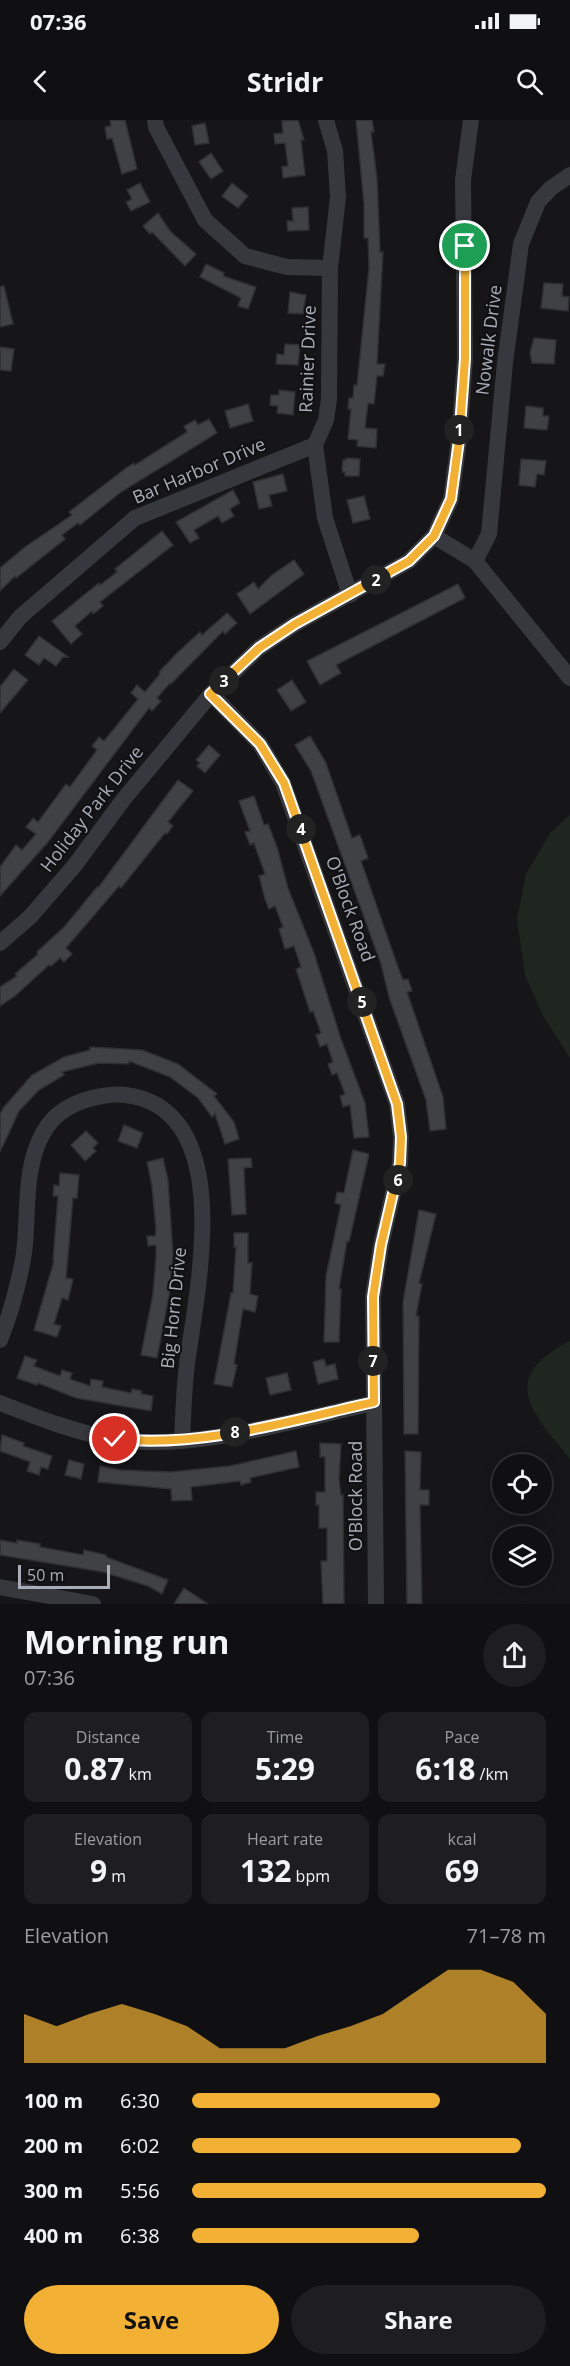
<!DOCTYPE html>
<html lang="en">
<head>
<meta charset="utf-8">
<style>
  :root { --surface:#101012; --page:#1e1e20; --text:#f1f3f6; --muted:#9c9d9f; --line:#303032; --accent:#f2b134 }
  body { margin:0; font-family:"Open Sans",sans-serif; background:var(--page); color:var(--text); height:100vh; display:flex; flex-direction:column; font-size:22px; white-space:nowrap }
  * { box-sizing:border-box; margin:0 }
  p { font-size:20px; color:var(--muted) }
  .icon { flex:none; width:33px; height:33px; fill:none; stroke:currentColor; stroke-width:2; stroke-linecap:round; stroke-linejoin:round }
  .map { position:relative; height:1484px; overflow:hidden }
  .details { display:flex; flex-direction:column; background:var(--surface); flex:1 }
  .details>* { flex:none }
  .buttons { position:absolute; left:492px; top:1334px; display:grid; gap:12px }
  .buttons a { display:grid; place-items:center; width:60px; height:60px; border-radius:50%; background:var(--surface); box-shadow:0 3px 15px #0003,0 0 0 2px var(--line); font-size:30px }
  .scale { position:absolute; left:18px; bottom:15px; width:92px; box-sizing:border-box; padding-left:6px; border:3px solid #a8adb8; border-top:0; font-size:16px; line-height:21px; white-space:nowrap; color:#a8adb8; -webkit-text-stroke:4px #111113; paint-order:stroke }
  .pin { position:absolute; display:grid; place-items:center; width:51px; height:51px; color:#fff; margin:-26px; border:3px solid #fff; border-radius:50%; box-shadow:0 2px 6px #0007 }
  .km { position:absolute; width:30px; height:30px; margin:-15px; border-radius:50%; background:#222; color:#fff; font-size:16px; line-height:30px; text-align:center }
  .round { display:grid; place-items:center; flex:none; width:63px; height:63px; border-radius:32px; background:var(--page) }
  .summary { display:flex; align-items:center; justify-content:space-between; height:102px; padding:0 24px }
  h1 { font-size:33px; font-weight:700; line-height:45px }
  .stats { display:grid; grid-template-columns:repeat(3,1fr); gap:9px; height:102px; padding:6px 24px }
  .stats div { display:grid; align-content:center; border-radius:12px; background:var(--page); text-align:center }
  .stats b { font-size:30px; font-weight:700 }
  .stats small { font-size:16px; font-weight:400 }
  .stats p { font-size:16px }
  .chart { height:168px; padding:12px 24px }
  .chart p { display:flex; justify-content:space-between }
  .chart svg { width:100%; height:108px; margin-top:6px; fill:var(--accent); opacity:.7 }
  .primary-button { display:flex; gap:12px; margin-top:auto; padding:12px 24px }
  .primary-button a { flex:1; height:69px; border-radius:36px; background:var(--accent); color:#111; font-size:24px; font-weight:700; line-height:69px; text-align:center }
  .primary-button a+a { background:var(--page); color:var(--text) }
  ul { padding:0 24px; list-style:none; font-size:20px }
  li { display:grid; grid-template-columns:96px 72px 1fr; align-items:center; height:45px }
  li i { height:15px; border-radius:8px; background:var(--accent) }
  .status { display:flex; justify-content:space-between; align-items:center; height:42px; padding:0 30px; background:var(--surface); direction:ltr }
  .status svg { height:16px; fill:currentColor }
  header { display:flex; justify-content:space-between; align-items:center; height:78px; padding:0 24px; background:var(--surface); font-size:27px; font-weight:700 }
  .map>svg:first-child { display:block }
  .green { fill:#1e261f }
  .building { fill:#404145; stroke:#303034; stroke-width:1.5 }
  .lines { fill:none; stroke-linecap:round; stroke-linejoin:round }
  .minor { stroke:#37383d; stroke-width:16 }
  .route-casing { stroke:#fff; stroke-width:12 }
  .route { stroke:#f2b134; stroke-width:8 }
  .labels { text-anchor:middle; stroke-width:4.5; stroke-linejoin:round; paint-order:stroke }
  .street-label { font-size:18px; fill:#a8adb8; stroke:#111113 }
</style>
</head>
<body>
<div class="status"><b>07:36</b><svg viewBox="0 0 49 12"><path d="M0 12V9h3v3zM5 12V6h3v6zM10 12V3h3v9zM15 12V0h3v12zM26 1h20v11H26zM47 4h2v5h-2z"/></svg></div>
<header><svg class="icon" aria-label="back" viewBox="0 0 24 24"><path d="M15 5l-7 7 7 7"/></svg>Stridr<svg class="icon" aria-label="search" viewBox="0 0 24 24"><circle cx="10" cy="10" r="6"/><path d="M15 15l6 6"/></svg></header>
<div class="map">
<svg width="570" height="1484" viewBox="0 0 570 1484">
  <rect width="100%" height="100%" fill="#161618"/>
  <g class="green">
    <polygon points="570,695 570,938 543,896 525,855 517,800 526,754 551,712"/>
    <path d="M570 1221V1339C532 1292 497 1258 570 1221Z"/>
  </g>
  <g class="building">
    <polygon points="110,0 125,0 137,49 122,54 112,18 107,19 105,7 111,6"/>
    <polygon points="298,0 304,20 301,20 305,55 283,58 282,47 288,46 285,23 275,24 274,14 283,13 282,1"/>
    <polygon points="356,0 372,0 374,12 371,12 377,58 380,132 383,132 377,244 385,244 383,256 377,256 374,284 368,283 365,308 377,309 376,328 357,326 358,320 348,319 351,289 348,289 349,278 353,278 354,265 357,265 369,148 368,118 364,118 364,84"/>
    <polygon points="205,3 209,23 195,25 192,6"/>
    <polygon points="211,33 223,51 211,59 199,42"/>
    <polygon points="140,63 150,82 131,91 126,82 132,79 127,70"/>
    <polygon points="232,63 248,76 238,88 222,76"/>
    <polygon points="308,87 309,110 288,111 287,101 293,101 292,88"/>
    <polygon points="158,93 170,111 196,134 185,146 152,112 150,114 143,106"/>
    <polygon points="206,144 224,153 223,156 256,167 248,189 238,186 241,178 200,157"/>
    <polygon points="544,163 563,164 562,176 569,177 568,191 541,188"/>
    <polygon points="4,166 13,204 0,207 0,167"/>
    <polygon points="290,172 306,175 303,194 288,193"/>
    <polygon points="534,218 556,220 554,244 532,243 530,233"/>
    <polygon points="285,224 300,225 298,245 276,244 277,234 284,235"/>
    <polygon points="0,227 14,229 11,251 0,250"/>
    <polygon points="279,270 295,272 293,295 277,293 278,286 270,285 271,275 279,275"/>
    <polygon points="248,284 253,301 230,308 225,291"/>
    <polygon points="526,286 543,288 543,296 549,296 547,310 524,308"/>
    <polygon points="209,299 217,313 121,372 80,405 78,403 62,415 65,419 16,458 15,456 0,471 0,448 25,427 72,395 69,392 126,348 134,343 135,345 187,312 184,306 195,300 198,305"/>
    <polygon points="346,338 360,339 359,356 345,356 345,352 342,352 343,340 346,340"/>
    <polygon points="521,339 546,341 544,355 537,354 535,367 519,365"/>
    <polygon points="283,354 287,371 269,375 272,386 259,389 253,362"/>
    <polygon points="233,370 240,383 230,389 234,396 222,403 218,396 194,410 199,418 190,423 176,402"/>
    <polygon points="364,376 370,399 353,403 347,380"/>
    <polygon points="162,411 173,425 100,482 103,486 93,494 92,491 75,506 82,514 71,524 52,501 99,463 100,465 117,452 115,449"/>
    <polygon points="294,440 304,454 250,494 237,474 254,462 258,469 272,455"/>
    <polygon points="458,464 465,478 336,545 341,553 320,565 307,541"/>
    <polygon points="227,493 237,503 225,514 223,511 171,564 170,563 157,578 161,581 152,591 149,588 48,722 0,776 0,747 16,725 22,730 36,714 26,707 33,698 38,702 66,664 70,667 97,630 92,626 99,617 104,621 138,579 131,573 137,565 145,572 160,554 159,552 176,534 200,512 202,515"/>
    <polygon points="39,516 60,531 68,537 63,537 56,546 44,538 39,545 25,535"/>
    <polygon points="14,549 28,560 0,593 0,567"/>
    <polygon points="292,560 306,582 291,591 277,570"/>
    <polygon points="310,616 326,643 352,718 360,715 368,738 361,741 399,850 403,860 408,859 412,871 407,872 443,977 446,1009 430,1011 426,980 389,877 381,844 311,651 295,625"/>
    <polygon points="209,625 220,635 205,653 197,646 200,643 196,640"/>
    <polygon points="178,660 193,671 168,702 173,706 167,714 165,713 121,768 119,766 66,828 72,834 64,842 60,838 51,846 49,845 15,876 0,886 0,867 17,856 15,854 38,834 37,832 65,806 97,767 98,768"/>
    <polygon points="254,676 264,705 268,704 277,727 288,768 314,833 341,919 365,983 369,1017 354,1018 350,985 343,987 340,976 345,974 337,953 332,955 328,944 333,942 327,924 320,927 316,915 321,913 313,891 310,892 296,849 301,847 294,826 285,829 279,809 283,807 275,786 269,789 265,779 259,756 265,754 254,723 250,725 245,712 250,711 239,681"/>
    <polygon points="90,927 142,930 178,944 217,974 214,976 234,1002 239,1019 225,1024 215,994 212,997 198,978 170,957 129,941 129,944 99,943 62,952 64,955 39,970 19,991 0,1032 0,994 4,987 32,955 64,937 90,930"/>
    <polygon points="124,1005 143,1013 137,1028 118,1021"/>
    <polygon points="86,1011 98,1023 93,1028 96,1031 85,1041 71,1025"/>
    <polygon points="353,1030 369,1034 349,1122 347,1121 339,1169 341,1169 339,1222 324,1222 326,1156 341,1085 335,1083 337,1072 344,1073"/>
    <polygon points="163,1038 168,1060 173,1134 169,1176 157,1238 141,1235 153,1174 156,1138 156,1125 148,1126 147,1116 155,1116 156,1110 152,1066 147,1042"/>
    <polygon points="251,1038 252,1047 244,1048 246,1094 232,1095 228,1039"/>
    <polygon points="60,1053 79,1055 77,1078 73,1078 66,1158 73,1159 68,1180 62,1178 54,1204 61,1206 57,1217 34,1210 54,1141 53,1141 58,1076 53,1076 54,1065 59,1066"/>
    <polygon points="419,1090 436,1094 419,1163 422,1164 416,1196 419,1196 418,1314 404,1314 403,1182"/>
    <polygon points="234,1113 248,1113 248,1143 252,1143 250,1174 258,1176 255,1192 243,1189 234,1244 237,1245 232,1267 214,1264 231,1173 233,1173 236,1127 234,1127"/>
    <polygon points="25,1236 37,1240 34,1246 60,1256 62,1250 72,1253 70,1259 90,1266 91,1259 103,1261 102,1267 131,1273 132,1269 142,1271 141,1274 153,1276 151,1291 76,1278 38,1263 37,1265 17,1258"/>
    <polygon points="324,1239 326,1246 335,1244 338,1259 318,1264 313,1242"/>
    <polygon points="287,1253 291,1270 270,1275 266,1258"/>
    <polygon points="2,1315 24,1323 23,1326 52,1336 48,1349 41,1347 39,1355 27,1351 30,1342 0,1331"/>
    <polygon points="320,1323 341,1324 339,1360 341,1375 343,1375 344,1484 323,1484 321,1441 327,1441 327,1408 319,1408 319,1385 316,1385 316,1372 325,1372 325,1337 320,1337"/>
    <polygon points="296,1331 299,1347 250,1358 251,1362 241,1365 240,1361 191,1367 192,1380 172,1381 171,1369 98,1362 100,1346 121,1350 170,1352 230,1346"/>
    <polygon points="405,1331 421,1332 420,1370 429,1370 429,1385 420,1385 422,1484 407,1484"/>
    <polygon points="69,1340 84,1344 81,1359 65,1355"/>
    <polygon points="0,1420 17,1423 17,1420 40,1424 40,1427 83,1435 84,1430 106,1435 106,1437 168,1460 162,1474 148,1466 103,1452 0,1435"/>
    <polygon points="184,1468 208,1484 174,1484"/>
  </g>
  <g class="lines">
    <g class="minor">
      <polyline points="155,0 156,7 205,100 245,136 287,147 330,148"/>
      <polyline points="326,0 335,31 338,77 330,148 329,279 326,300 315,325 325,398 350,475"/>
      <polyline points="434,416 475,441 570,558"/>
      <polyline points="475,441 489,414 505,243 521,124 538,82 551,68 570,55"/>
      <polyline points="0,522 20,497 135,398 315,325"/>
      <polyline points="0,823 30,797 75,745 123,680 211,574"/>
      <path d="M0 1220C11 1193 19 1163 24 1133 29 1094 23 1049 43 1013 55 991 78 980 102 976 118 973 135 975 151 982 231 1020 196 1175 187 1244 184 1269 183 1295 182 1321"/>
      <path d="M0 1283C36 1297 74 1312 113 1319 193 1332 294 1300 374 1283"/>
      <polyline points="0,1467 93,1484"/>
      <polyline points="376,1484 373,1177 381,1125 400,1043 401,1017 397,984 283,663 260,624 211,574 259,528 295,504 409,441 434,416 451,379 459,320 465,239 463,60 471,0"/>
    </g>
  </g>
  <g class="lines">
    <defs>
      <path id="route" d="M115 1319C202 1328 289 1301 374 1282L373 1177 381 1125 400 1043 401 1017 397 984 284 663 260 624 210 574 259 528 295 504 409 441 434 416 451 379 459 320 465 239V126"/>
    </defs>
    <use href="#route" class="route-casing"/>
    <use href="#route" class="route"/>
  </g>
  <g class="labels">
    <g class="street-label">
      <text transform="translate(489 220) rotate(-83)" y="6">Nowalk Drive</text>
      <text transform="translate(308 239) rotate(-88)" y="6">Rainier Drive</text>
      <text transform="translate(199 351) rotate(-23)" y="6">Bar Harbor Drive</text>
      <text transform="translate(92 689) rotate(-52)" y="6">Holiday Park Drive</text>
      <text transform="translate(350 789) rotate(70)" y="6">O'Block Road</text>
      <text transform="translate(174 1188) rotate(-84)" y="6">Big Horn Drive</text>
      <text transform="translate(356 1376) rotate(-90)" y="6">O'Block Road</text>
    </g>
  </g>
</svg>
<div class="buttons">
<a><svg class="icon" aria-label="locate" viewBox="0 0 24 24"><circle cx="12" cy="12" r="6"/><path d="M12 2v4M12 18v4M2 12h4M18 12h4"/></svg></a>
<a><svg class="icon" aria-label="layers" viewBox="0 0 24 24"><path d="M12 4l9 5-9 5-9-5zM3 14l9 5 9-5"/></svg></a>
</div>
<div class="scale">50 m</div>
<div class="pin" style="left:465px;top:126px;background:#1e9e55"><svg class="icon" aria-label="arrive" viewBox="0 0 24 24"><path d="M6 21V4h12l-3 4 3 4H6"/></svg></div>
<div class="pin" style="left:115px;top:1319px;background:#d93025"><svg class="icon" aria-label="check" viewBox="0 0 24 24"><path d="M5 12l5 5 9-10"/></svg></div>
<b class="km" style="left:459px;top:310px">1</b>
<b class="km" style="left:376px;top:460px">2</b>
<b class="km" style="left:224px;top:561px">3</b>
<b class="km" style="left:301px;top:709px">4</b>
<b class="km" style="left:362px;top:882px">5</b>
<b class="km" style="left:398px;top:1060px">6</b>
<b class="km" style="left:373px;top:1241px">7</b>
<b class="km" style="left:235px;top:1312px">8</b>
</div>
<section class="details">
<div class="summary"><div><h1>Morning run</h1><p>07:36</p></div><a class="round"><svg class="icon" aria-label="share" viewBox="0 0 24 24"><path d="M12 15V3M7 8l5-5 5 5M5 13v7h14v-7"/></svg></a></div>
<div class="stats">
<div><p>Distance</p><b>0.87<small> km</small></b></div>
<div><p>Time</p><b>5:29</b></div>
<div><p>Pace</p><b>6:18<small> /km</small></b></div>
</div>
<div class="stats">
<div><p>Elevation</p><b>9<small> m</small></b></div>
<div><p>Heart rate</p><b>132<small> bpm</small></b></div>
<div><p>kcal</p><b>69</b></div>
</div>
<div class="chart"><p><span>Elevation</span>71–78 m</p>
<svg viewBox="0 0 160 44" preserveAspectRatio="none"><path d="M0 44V24L10 29L20 24L30 20L40 24L50 29L60 38L70 38L80 38L90 33L100 29L110 24L120 15L130 6L140 6L150 11L160 24V44z"/></svg>
</div>
<ul>
<li><b>100 m</b>6:30<i style="width:70%"></i></li>
<li><b>200 m</b>6:02<i style="width:93%"></i></li>
<li><b>300 m</b>5:56<i style="width:100%"></i></li>
<li><b>400 m</b>6:38<i style="width:64%"></i></li>
</ul>
<div class="primary-button"><a>Save</a><a>Share</a></div>
</section>
</body>
</html>
